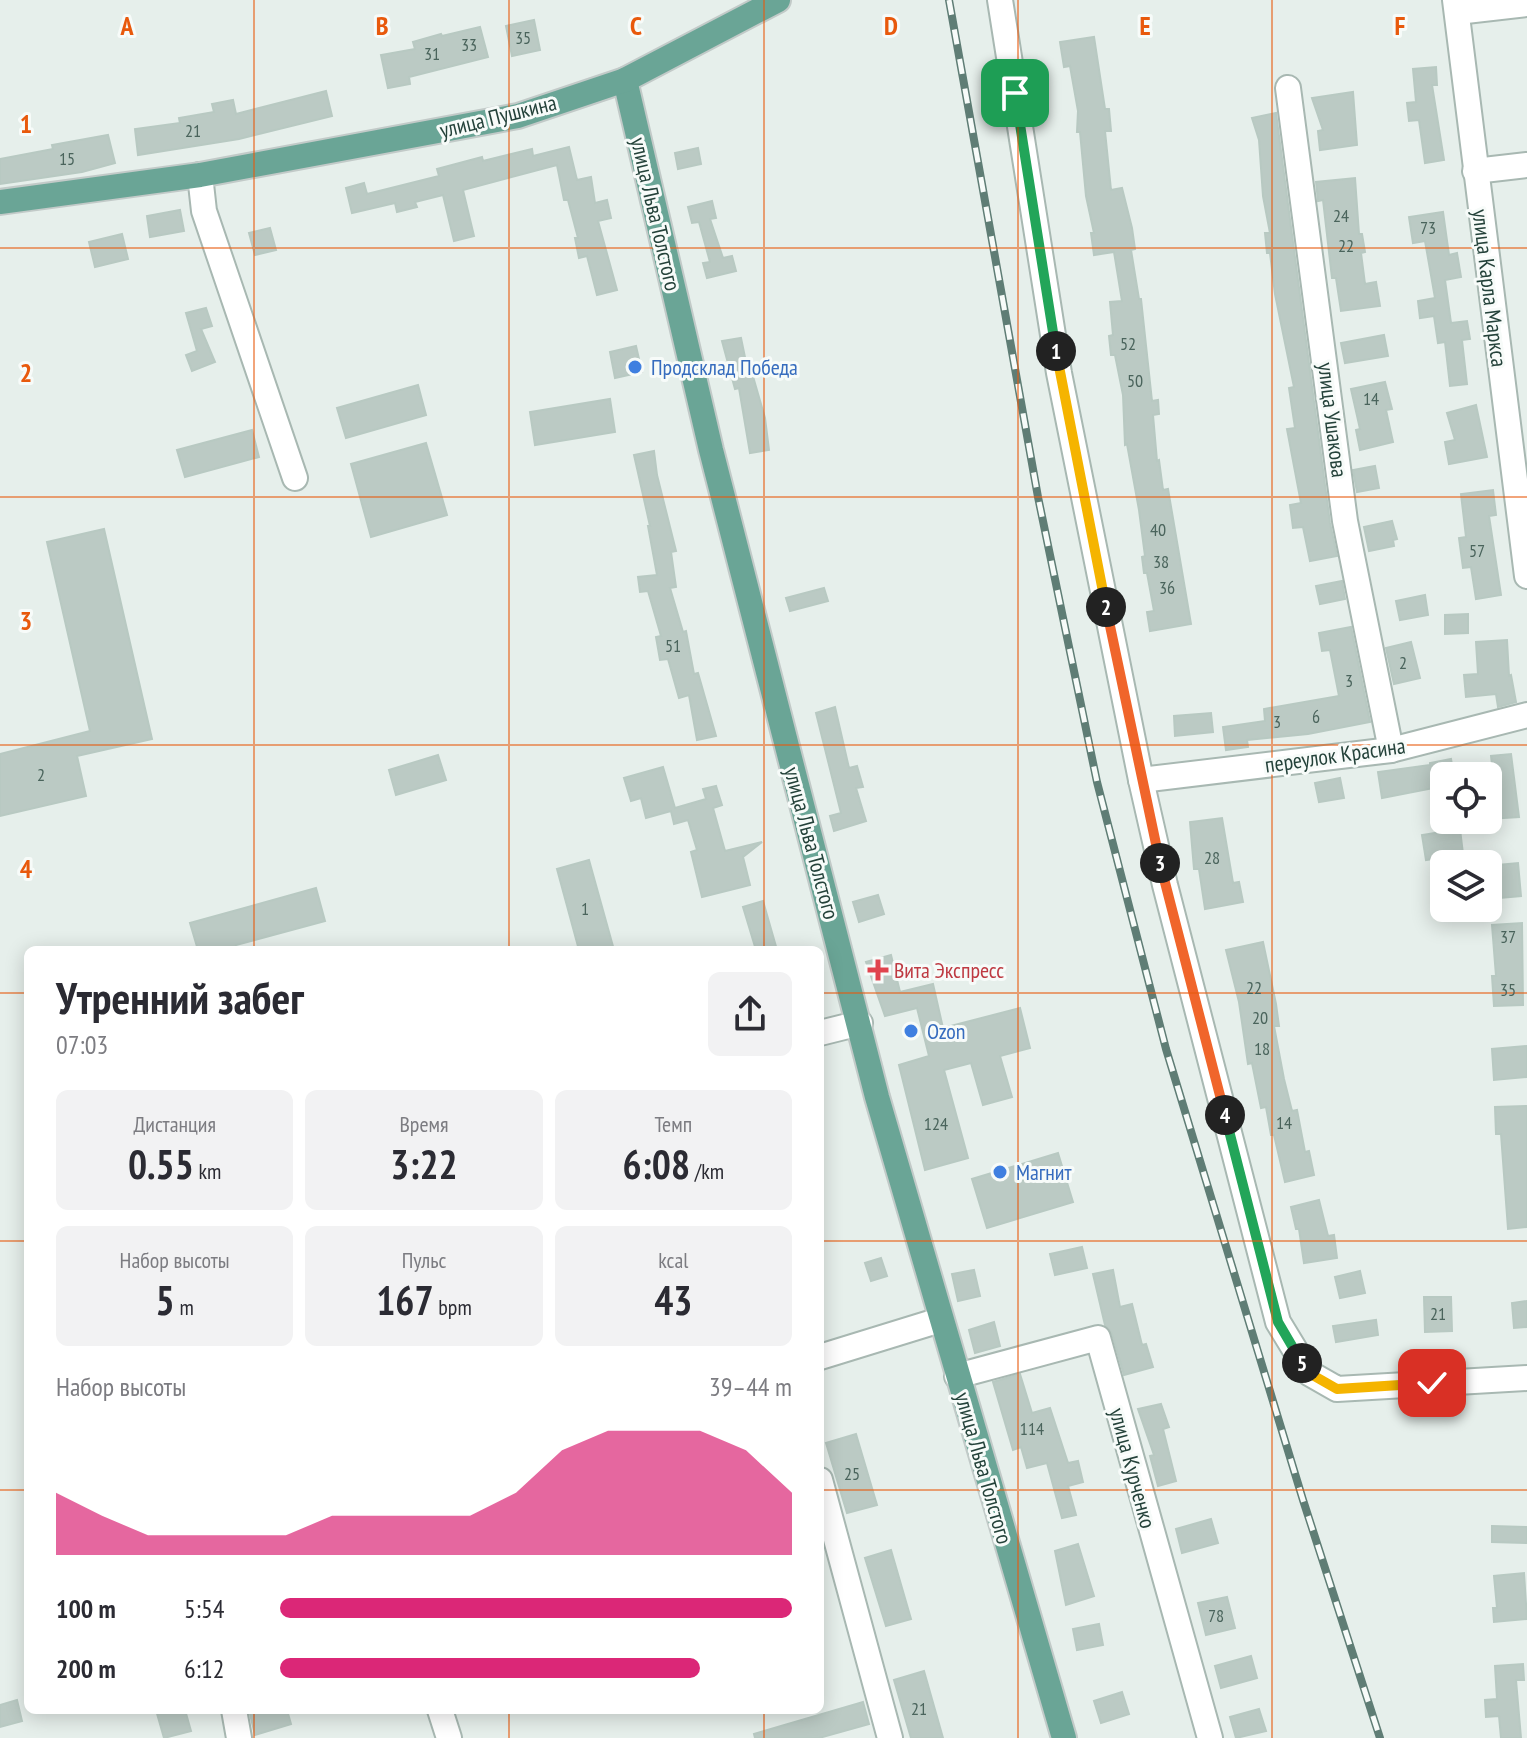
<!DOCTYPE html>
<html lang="ru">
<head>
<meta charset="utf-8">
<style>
  :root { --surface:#fff; --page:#f2f2f3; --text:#2b2b33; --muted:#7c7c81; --accent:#db2777 }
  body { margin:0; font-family:"PT Sans Narrow",sans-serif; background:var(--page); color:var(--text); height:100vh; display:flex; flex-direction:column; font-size:30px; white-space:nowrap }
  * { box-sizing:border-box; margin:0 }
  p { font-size:26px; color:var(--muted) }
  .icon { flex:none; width:44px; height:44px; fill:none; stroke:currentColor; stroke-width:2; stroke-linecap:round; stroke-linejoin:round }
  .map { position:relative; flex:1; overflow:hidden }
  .side { position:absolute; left:24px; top:946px; width:800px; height:768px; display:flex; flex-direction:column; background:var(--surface); border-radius:12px; box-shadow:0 4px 20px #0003 }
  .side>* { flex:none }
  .fabs { position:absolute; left:1430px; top:762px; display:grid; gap:16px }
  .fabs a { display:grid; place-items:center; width:72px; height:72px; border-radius:12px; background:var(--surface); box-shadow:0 4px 20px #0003; font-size:40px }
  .pin { position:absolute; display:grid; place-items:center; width:68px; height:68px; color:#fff; margin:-34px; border-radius:16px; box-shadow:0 4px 12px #0006 }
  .km { position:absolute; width:40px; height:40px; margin:-20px; border-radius:50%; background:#222; color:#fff; font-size:22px; line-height:40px; text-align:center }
  .round { display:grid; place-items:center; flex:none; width:84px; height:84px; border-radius:12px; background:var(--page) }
  .head { display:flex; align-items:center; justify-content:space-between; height:136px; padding:0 32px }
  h1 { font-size:44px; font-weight:600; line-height:60px }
  .stats { display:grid; grid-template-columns:repeat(3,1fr); gap:12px; height:136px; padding:8px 32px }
  .stats div { display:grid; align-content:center; border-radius:12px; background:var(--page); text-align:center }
  .stats b { font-size:40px; font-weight:600 }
  .stats small { font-size:22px; font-weight:400 }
  .stats p { font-size:22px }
  .chart { height:224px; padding:16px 32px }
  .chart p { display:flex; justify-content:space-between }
  .chart svg { width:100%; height:144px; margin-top:8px; fill:var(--accent); opacity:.7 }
  ul { padding:0 32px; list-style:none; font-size:26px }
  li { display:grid; grid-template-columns:128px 96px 1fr; align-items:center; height:60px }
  li i { height:20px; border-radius:10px; background:var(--accent) }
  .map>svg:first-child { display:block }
  .building { fill:#bbcac4; stroke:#b8c9c2; stroke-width:2 }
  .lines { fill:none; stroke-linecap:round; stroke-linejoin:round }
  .minor-casing { stroke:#a8b8b2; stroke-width:28 }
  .major-casing { stroke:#c2cac8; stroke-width:28 }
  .minor { stroke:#fff; stroke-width:24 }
  .major { stroke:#6aa596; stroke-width:24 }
  .rail-casing { stroke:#5f7d75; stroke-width:8 }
  .rail { stroke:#f7fbf9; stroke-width:5; stroke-dasharray:15; stroke-linecap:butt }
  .split-1-casing { stroke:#fff; stroke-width:16 }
  .split-2-casing { stroke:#fff; stroke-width:16 }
  .split-3-casing { stroke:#fff; stroke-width:16 }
  .split-4-casing { stroke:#fff; stroke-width:16 }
  .split-5-casing { stroke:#fff; stroke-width:16 }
  .split-6-casing { stroke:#fff; stroke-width:16 }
  .split-1 { stroke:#22a559; stroke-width:10 }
  .split-2 { stroke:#f5b400; stroke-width:10 }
  .split-3 { stroke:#f0652b; stroke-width:10 }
  .split-4 { stroke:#f0652b; stroke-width:10 }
  .split-5 { stroke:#22a559; stroke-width:10 }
  .split-6 { stroke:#f5b400; stroke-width:10 }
  .grid { fill:none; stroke:#e8590c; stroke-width:2; stroke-opacity:0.55 }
  .shop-dot { fill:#3f7fe0; stroke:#f7fbf9; stroke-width:3 }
  .health-dot { fill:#e0444e; stroke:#f7fbf9; stroke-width:3 }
  .labels { text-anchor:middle; stroke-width:6; stroke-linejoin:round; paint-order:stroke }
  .number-label { font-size:18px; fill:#4a645c }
  .street-label { font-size:22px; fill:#24423a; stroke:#f7fbf9 }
  .shop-label { font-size:22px; fill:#366cbe; stroke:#f7fbf9; text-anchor:start }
  .health-label { font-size:22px; fill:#be3a42; stroke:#f7fbf9; text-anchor:start }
  .grid-label { font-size:26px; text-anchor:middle; font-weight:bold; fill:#e8590c; stroke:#f7fbf9; stroke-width:6; stroke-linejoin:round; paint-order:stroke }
</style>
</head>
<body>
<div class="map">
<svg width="1527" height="1738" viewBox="0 0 1527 1738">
  <rect width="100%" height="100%" fill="#e6efeb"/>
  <g class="building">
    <polygon points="534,20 540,50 512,56 506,26"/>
    <polygon points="480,27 488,57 409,77 410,84 388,88 381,55 415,49 413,42 441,34 442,36"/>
    <polygon points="1094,37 1105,109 1109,109 1111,131 1105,131 1111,190 1122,188 1132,228 1135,249 1131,250 1139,299 1141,299 1152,401 1158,400 1159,414 1153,415 1157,461 1159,460 1163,490 1168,489 1191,624 1150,631 1147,612 1154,611 1147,573 1144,573 1142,557 1145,556 1139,510 1127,444 1125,445 1123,395 1115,355 1111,355 1109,336 1113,335 1110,302 1122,301 1114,252 1094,255 1091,233 1094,233 1086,196 1080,132 1077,132 1078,111 1070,66 1064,67 1060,42"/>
    <polygon points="1436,67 1437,85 1432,85 1444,160 1425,163 1419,120 1409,121 1407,103 1416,102 1413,69"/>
    <polygon points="326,91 332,116 239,139 138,155 135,129 180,123 179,118 214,112 212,104 233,100 236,114"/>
    <polygon points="1353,92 1357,145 1320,150 1318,131 1323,130 1312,98"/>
    <polygon points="1276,113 1330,523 1337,556 1310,561 1303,527 1293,528 1290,505 1301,503 1287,429 1295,428 1289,388 1294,387 1275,294 1270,253 1267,253 1265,233 1270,233 1263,196 1259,140 1252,118"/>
    <polygon points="108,135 115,163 82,172 0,184 0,159 53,149 52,145"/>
    <polygon points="569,147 577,180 591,177 595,203 607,200 611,218 598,221 617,290 597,295 587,256 579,258 575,238 578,238 568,200 564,200 557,165 463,190 474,236 454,241 443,195 415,202 417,207 397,212 395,203 352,213 346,188 364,183 367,194 439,176 437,169 482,157 483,161 532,149 533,156"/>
    <polygon points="698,148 701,164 678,169 675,153"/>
    <polygon points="1355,178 1359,234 1362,234 1365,252 1361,253 1365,284 1376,282 1380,306 1341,311 1336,278 1332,278 1323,200 1318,201 1316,182"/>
    <polygon points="712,201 716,218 710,219 723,258 732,256 736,271 707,278 703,263 710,262 699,222 692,223 688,207"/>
    <polygon points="180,210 184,231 150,237 147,216"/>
    <polygon points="1443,212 1449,255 1457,253 1461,277 1445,280 1451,323 1467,321 1470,339 1462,340 1467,384 1450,386 1445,342 1438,343 1434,316 1420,318 1418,301 1435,298 1425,241 1413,243 1409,217"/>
    <polygon points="270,228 276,250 255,255 249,233"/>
    <polygon points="122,234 128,259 95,267 89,242"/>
    <polygon points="206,308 212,326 201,329 215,362 192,371 186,355 197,351 186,313"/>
    <polygon points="1384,335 1388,356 1345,363 1341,343"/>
    <polygon points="741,338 747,367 750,366 765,418 769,450 750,453 739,388 735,389 722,341"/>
    <polygon points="636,346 642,372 615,378 610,352"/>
    <polygon points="1385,382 1392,409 1386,410 1393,442 1360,450 1356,430 1360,429 1351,389"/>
    <polygon points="418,385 426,415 346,438 337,408"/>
    <polygon points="610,399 615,432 535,445 530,412"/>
    <polygon points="1476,405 1487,457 1449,464 1445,442 1455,440 1447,413"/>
    <polygon points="252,430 259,457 185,477 177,450"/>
    <polygon points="426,443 447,515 371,537 351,464"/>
    <polygon points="654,451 657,475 676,551 671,552 676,587 670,588 683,632 686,631 694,674 698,673 716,736 697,740 689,695 679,698 668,659 660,660 656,637 661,636 648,591 640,592 638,577 657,575 648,526 650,526 634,455"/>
    <polygon points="1375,466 1379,488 1357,492 1353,470"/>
    <polygon points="1493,490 1496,515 1489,516 1501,595 1476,599 1471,567 1463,568 1459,538 1466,537 1461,494"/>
    <polygon points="1392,521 1397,539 1393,540 1394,546 1369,551 1364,527"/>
    <polygon points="104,529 152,739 77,756 86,796 0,816 0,754 90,731 47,542"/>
    <polygon points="1342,581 1345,599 1320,604 1316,586"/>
    <polygon points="824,588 828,601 790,611 786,598"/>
    <polygon points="1425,595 1428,615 1400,620 1396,601"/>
    <polygon points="1468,614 1468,633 1445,634 1445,615"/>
    <polygon points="1351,627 1370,722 1308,734 1247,740 1248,747 1226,750 1223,727 1265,721 1264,709 1339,696 1330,650 1322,651 1319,633"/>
    <polygon points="1507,640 1509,676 1511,675 1516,702 1498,707 1496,694 1466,697 1464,675 1478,674 1476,642"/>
    <polygon points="1411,642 1420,678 1394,684 1386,648"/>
    <polygon points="835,707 849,768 857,766 863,787 856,788 866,821 834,831 830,816 841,813 816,713"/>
    <polygon points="1211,713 1213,732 1175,736 1174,716"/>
    <polygon points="1511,754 1519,817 1488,819 1488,799 1496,798 1491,756"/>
    <polygon points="438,755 446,780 396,795 389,770"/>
    <polygon points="1451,759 1454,776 1444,776 1444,786 1382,798 1378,772 1430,765 1430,763"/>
    <polygon points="663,767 675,808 706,799 703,789 716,786 722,805 713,808 725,851 762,842 743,857 750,885 702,897 691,852 697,850 688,820 674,824 671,811 646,818 641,798 631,801 624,778"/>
    <polygon points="1340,778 1344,798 1319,802 1315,783"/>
    <polygon points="1222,818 1233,883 1239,882 1243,902 1205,909 1199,869 1194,869 1190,822"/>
    <polygon points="1460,829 1463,854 1426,860 1422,835"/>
    <polygon points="589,860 614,950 579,950 557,869"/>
    <polygon points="1518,863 1521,896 1500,898 1498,865"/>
    <polygon points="316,888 325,921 236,945 237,950 198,950 190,923"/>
    <polygon points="878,895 884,914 859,922 853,902"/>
    <polygon points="763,901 777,950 756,950 743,907"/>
    <polygon points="1522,923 1523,1005 1494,1006 1492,976 1496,976 1492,925"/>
    <polygon points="1263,942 1276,1004 1279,1026 1274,1026 1284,1079 1292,1111 1297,1110 1305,1152 1309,1151 1314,1175 1285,1182 1274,1135 1271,1135 1266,1107 1261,1108 1252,1063 1248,1064 1239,1002 1226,950"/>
    <polygon points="891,955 900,992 933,984 943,1028 1020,1008 1030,1048 1000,1056 1012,1097 983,1105 971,1063 944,1070 968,1158 925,1170 899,1065 929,1056 917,1008 885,1016 866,962"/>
    <polygon points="1527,1046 1527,1077 1494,1080 1492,1049"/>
    <polygon points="1527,1106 1527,1227 1508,1229 1501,1134 1496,1134 1495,1107"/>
    <polygon points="1058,1153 1073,1202 987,1228 972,1179"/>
    <polygon points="1319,1200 1328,1236 1334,1235 1337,1258 1304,1263 1299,1229 1296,1229 1291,1207"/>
    <polygon points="1082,1247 1087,1268 1055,1275 1050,1254"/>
    <polygon points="881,1258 887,1276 871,1281 865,1263"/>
    <polygon points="974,1270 980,1296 958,1301 952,1274"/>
    <polygon points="1113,1270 1120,1307 1132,1304 1142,1345 1146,1344 1153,1367 1124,1375 1112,1334 1105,1325 1093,1274"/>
    <polygon points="1360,1271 1365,1293 1340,1298 1335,1277"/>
    <polygon points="1424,1297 1451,1297 1452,1331 1425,1332"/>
    <polygon points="1527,1301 1527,1327 1514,1328 1512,1303"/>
    <polygon points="1376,1320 1378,1335 1336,1342 1333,1326"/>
    <polygon points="994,1322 1000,1346 975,1353 969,1330"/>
    <polygon points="1020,1374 1032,1413 1050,1408 1068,1463 1078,1461 1083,1482 1068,1486 1076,1515 1062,1518 1047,1463 1027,1468 1021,1447 1013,1450 993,1382"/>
    <polygon points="1161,1404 1169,1427 1163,1429 1176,1481 1158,1486 1150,1456 1154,1455 1138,1409"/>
    <polygon points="856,1434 877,1505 847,1513 826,1443"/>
    <polygon points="1211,1519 1218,1543 1182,1553 1176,1529"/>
    <polygon points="1492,1526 1527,1527 1527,1543 1492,1542"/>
    <polygon points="1078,1544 1094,1596 1066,1605 1055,1551"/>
    <polygon points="891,1550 911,1619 886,1626 865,1558"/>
    <polygon points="1524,1573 1527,1619 1494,1622 1493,1608 1497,1608 1494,1576"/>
    <polygon points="1227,1597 1235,1628 1206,1635 1198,1603"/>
    <polygon points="1099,1624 1103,1645 1077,1650 1073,1629"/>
    <polygon points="1251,1656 1257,1678 1221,1688 1215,1666"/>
    <polygon points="1523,1664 1524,1680 1516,1680 1521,1738 1501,1738 1499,1716 1486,1717 1485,1700 1497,1699 1495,1666"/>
    <polygon points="924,1671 943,1738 911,1738 894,1680"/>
    <polygon points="1122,1692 1129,1714 1101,1723 1094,1701"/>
    <polygon points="17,1700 22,1721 0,1727 0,1705"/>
    <polygon points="863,1702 869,1724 819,1738 755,1738 754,1734"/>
    <polygon points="1259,1709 1266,1731 1236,1738 1230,1717"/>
    <polygon points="156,1710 185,1710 191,1731 164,1738"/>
    <polygon points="249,1710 287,1710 291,1724 255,1735"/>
  </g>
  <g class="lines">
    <defs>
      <g id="minor">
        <polyline points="1000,0 1059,373 1141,780 1165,885 1278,1322 1309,1373 1337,1389 1527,1378"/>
        <polyline points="1455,0 1527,576"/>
        <polyline points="1457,12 1527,4"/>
        <polyline points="1288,88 1345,521 1391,750"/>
        <polyline points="1475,171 1527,165"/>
        <polyline points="200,175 204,211 295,478"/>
        <polyline points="1141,780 1391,750 1527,715"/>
        <polyline points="820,1033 860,1023"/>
        <polyline points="820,1357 940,1320"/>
        <polyline points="957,1376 1098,1338 1210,1738"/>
        <polyline points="820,1480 890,1738"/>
        <polyline points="234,1710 239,1738"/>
        <polyline points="440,1710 449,1738"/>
      </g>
      <g id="major">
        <polyline points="625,80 711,450 877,1097 1064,1738"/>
        <polyline points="0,202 200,175 518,116 625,80 778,0"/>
      </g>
    </defs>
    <use href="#minor" class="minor-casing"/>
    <use href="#major" class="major-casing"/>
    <use href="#minor" class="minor"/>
    <use href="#major" class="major"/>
    <defs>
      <polyline id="rail" points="949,0 1038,497 1097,782 1166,1049 1303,1500 1380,1738"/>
    </defs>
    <use href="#rail" class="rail-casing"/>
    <use href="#rail" class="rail"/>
  </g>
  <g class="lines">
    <defs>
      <polyline id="split-1" points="1015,93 1056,351"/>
      <polyline id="split-2" points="1056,351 1106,607"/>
      <polyline id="split-3" points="1106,607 1160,863"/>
      <polyline id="split-4" points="1160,863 1225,1115"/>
      <polyline id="split-5" points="1225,1115 1278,1322 1302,1363"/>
      <polyline id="split-6" points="1302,1363 1309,1373 1337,1389 1432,1383"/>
    </defs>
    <use href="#split-1" class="split-1-casing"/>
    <use href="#split-2" class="split-2-casing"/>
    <use href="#split-3" class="split-3-casing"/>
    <use href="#split-4" class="split-4-casing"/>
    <use href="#split-5" class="split-5-casing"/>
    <use href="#split-6" class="split-6-casing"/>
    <use href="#split-1" class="split-1"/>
    <use href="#split-2" class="split-2"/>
    <use href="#split-3" class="split-3"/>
    <use href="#split-4" class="split-4"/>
    <use href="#split-5" class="split-5"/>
    <use href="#split-6" class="split-6"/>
  </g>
  <path class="grid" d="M254 0V950M509 0V950M764 0V950M1018 0V1738M1272 0V1738M0 248H1527M0 497H1527M0 745H1527M0 993H28M820 993H1527M0 1241H28M820 1241H1527M0 1490H28M820 1490H1527M254 1710V1738M509 1710V1738M764 1710V1738"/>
  <g class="shop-dot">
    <circle cx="635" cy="367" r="8"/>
    <circle cx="911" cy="1031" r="8"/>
    <circle cx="1000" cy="1172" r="8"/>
  </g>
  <path class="health-dot" d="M874 958h8v8h8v8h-8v8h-8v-8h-8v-8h8z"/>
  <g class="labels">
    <g class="number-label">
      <text x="523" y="44">35</text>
      <text x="469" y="51">33</text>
      <text x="432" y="60">31</text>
      <text x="193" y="137">21</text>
      <text x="67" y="165">15</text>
      <text x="1341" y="222">24</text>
      <text x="1428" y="234">73</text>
      <text x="1346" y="252">22</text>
      <text x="1128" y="350">52</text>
      <text x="1135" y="387">50</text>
      <text x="1371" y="405">14</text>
      <text x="1158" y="536">40</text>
      <text x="1477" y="557">57</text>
      <text x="1161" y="568">38</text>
      <text x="1167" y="594">36</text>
      <text x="673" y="652">51</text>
      <text x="1403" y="669">2</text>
      <text x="1349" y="687">3</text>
      <text x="1316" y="723">6</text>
      <text x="1277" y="728">3</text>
      <text x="41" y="781">2</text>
      <text x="1212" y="864">28</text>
      <text x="585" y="915">1</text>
      <text x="1508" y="943">37</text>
      <text x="1254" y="994">22</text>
      <text x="1508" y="996">35</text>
      <text x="1260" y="1024">20</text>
      <text x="1262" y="1055">18</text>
      <text x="1284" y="1129">14</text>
      <text x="936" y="1130">124</text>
      <text x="1438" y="1320">21</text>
      <text x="1032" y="1435">114</text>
      <text x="852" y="1480">25</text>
      <text x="1216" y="1622">78</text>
      <text x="919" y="1715">21</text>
    </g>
    <g class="street-label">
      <text transform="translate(498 116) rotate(-14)" y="8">улица Пушкина</text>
      <text transform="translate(656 214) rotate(77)" y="8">улица Льва Толстого</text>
      <text transform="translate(1490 288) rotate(83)" y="8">улица Карла Маркса</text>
      <text transform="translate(1333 420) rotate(83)" y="8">улица Ушакова</text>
      <text transform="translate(1335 755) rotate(-8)" y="8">переулок Красина</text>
      <text transform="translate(812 843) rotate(75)" y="8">улица Льва Толстого</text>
      <text transform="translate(984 1468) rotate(74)" y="8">улица Льва Толстого</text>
      <text transform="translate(1133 1468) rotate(75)" y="8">улица Курченко</text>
    </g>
    <g class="shop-label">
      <text x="651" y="375">Продсклад Победа</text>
      <text x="927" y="1039">Ozon</text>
      <text x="1016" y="1180">Магнит</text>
    </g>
    <g class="health-label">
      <text x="894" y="978">Вита Экспресс</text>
    </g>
  </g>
  <g class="grid-label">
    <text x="127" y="35">A</text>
    <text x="382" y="35">B</text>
    <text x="636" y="35">C</text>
    <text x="891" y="35">D</text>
    <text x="1145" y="35">E</text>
    <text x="1400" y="35">F</text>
    <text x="26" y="133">1</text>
    <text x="26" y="382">2</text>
    <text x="26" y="630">3</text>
    <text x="26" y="878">4</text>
  </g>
</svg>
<div class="fabs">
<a><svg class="icon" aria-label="locate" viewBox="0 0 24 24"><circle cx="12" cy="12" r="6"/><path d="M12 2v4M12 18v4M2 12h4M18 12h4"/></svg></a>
<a><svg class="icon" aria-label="layers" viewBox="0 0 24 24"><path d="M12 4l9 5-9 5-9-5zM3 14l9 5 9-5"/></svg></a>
</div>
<div class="pin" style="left:1015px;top:93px;background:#1e9e55"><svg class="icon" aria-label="arrive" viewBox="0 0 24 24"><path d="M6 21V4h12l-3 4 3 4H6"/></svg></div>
<div class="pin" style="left:1432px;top:1383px;background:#d93025"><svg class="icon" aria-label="check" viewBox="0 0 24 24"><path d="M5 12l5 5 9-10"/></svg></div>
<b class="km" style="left:1056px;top:351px">1</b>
<b class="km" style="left:1106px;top:607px">2</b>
<b class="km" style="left:1160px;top:863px">3</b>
<b class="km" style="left:1225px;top:1115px">4</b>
<b class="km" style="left:1302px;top:1363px">5</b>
<section class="side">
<div class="head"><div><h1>Утренний забег</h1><p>07:03</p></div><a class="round"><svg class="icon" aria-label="share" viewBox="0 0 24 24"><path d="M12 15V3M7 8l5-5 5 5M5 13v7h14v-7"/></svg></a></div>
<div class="stats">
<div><p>Дистанция</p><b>0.55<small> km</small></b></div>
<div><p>Время</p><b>3:22</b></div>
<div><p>Темп</p><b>6:08<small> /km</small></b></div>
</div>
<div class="stats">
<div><p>Набор высоты</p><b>5<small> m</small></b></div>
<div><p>Пульс</p><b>167<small> bpm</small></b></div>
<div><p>kcal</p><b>43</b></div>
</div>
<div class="chart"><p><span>Набор высоты</span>39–44 m</p>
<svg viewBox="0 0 160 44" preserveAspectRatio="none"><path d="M0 44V25L10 32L20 38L30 38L40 38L50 38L60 32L70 32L80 32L90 32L100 25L110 12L120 6L130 6L140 6L150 12L160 25V44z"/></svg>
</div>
<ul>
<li><b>100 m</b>5:54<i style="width:100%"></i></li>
<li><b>200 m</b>6:12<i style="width:82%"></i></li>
</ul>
</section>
</div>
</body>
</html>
